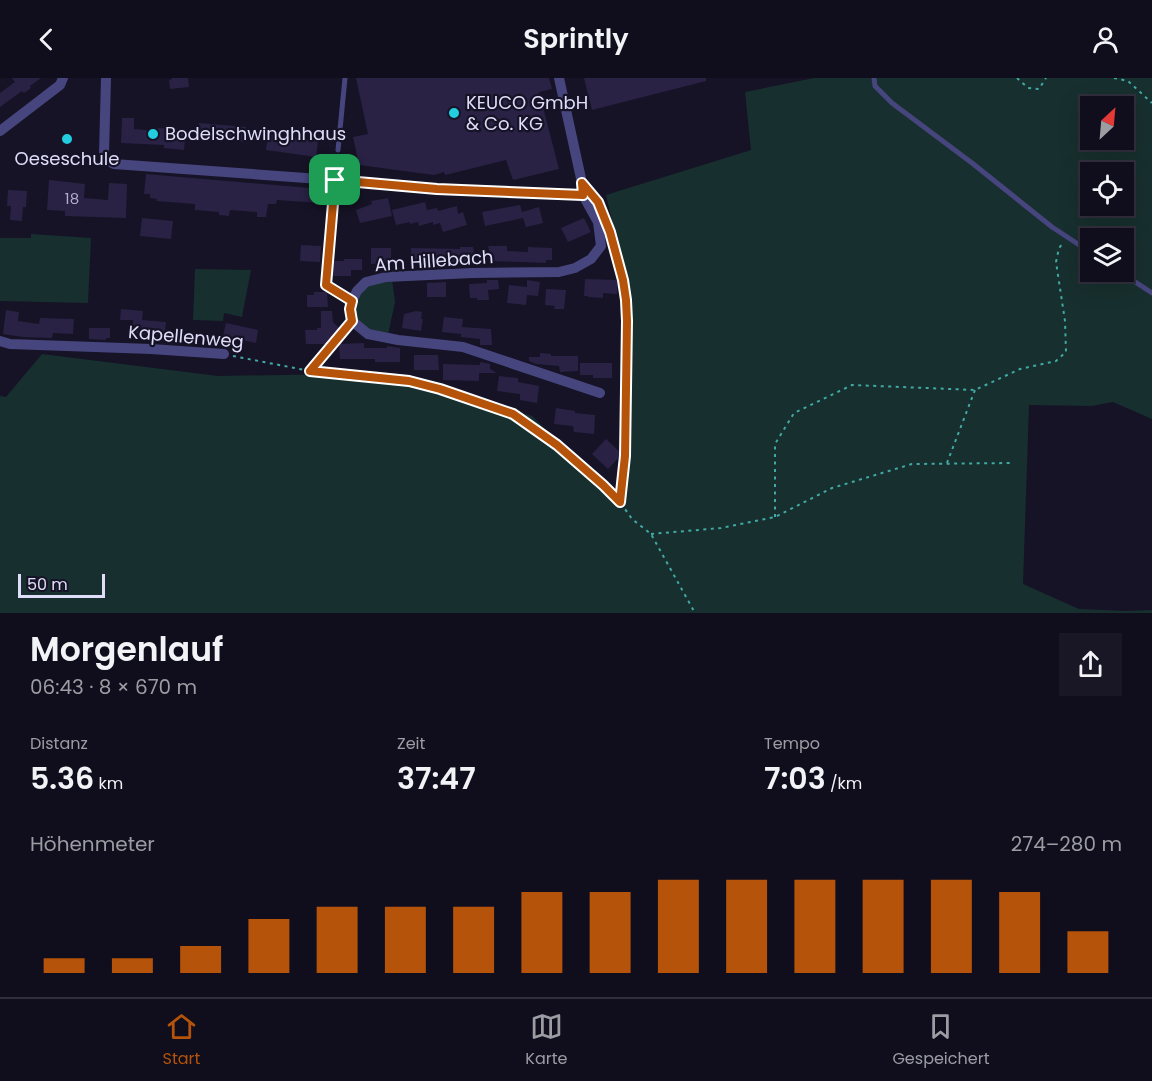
<!DOCTYPE html>
<html lang="de">
<head>
<meta charset="utf-8">
<style>
  :root { --surface:#100e1c; --page:#191725; --text:#f1f3f6; --muted:#9c9ca3; --line:#302e3b; --accent:#b45309 }
  body { margin:0; font-family:Poppins,sans-serif; background:var(--page); color:var(--text); height:100vh; display:flex; flex-direction:column; font-size:22px; white-space:nowrap }
  * { box-sizing:border-box; margin:0 }
  p { font-size:20px; color:var(--muted) }
  .icon { flex:none; width:33px; height:33px; fill:none; stroke:currentColor; stroke-width:2; stroke-linecap:round; stroke-linejoin:round }
  .map { position:relative; height:535px; overflow:hidden }
  .panel { display:flex; flex-direction:column; background:var(--surface); flex:1 }
  .panel>* { flex:none }
  .needle { width:39px; rotate:26deg }
  .tools { position:absolute; left:1080px; top:18px; display:grid; gap:12px }
  .tools a { display:grid; place-items:center; width:54px; height:54px; border-radius:0px; background:var(--surface); box-shadow:0 6px 24px #0002,0 0 0 2px var(--line); font-size:30px }
  .scale { position:absolute; left:18px; bottom:15px; width:87px; box-sizing:border-box; padding-left:6px; border:3px solid #e0ddfa; border-top:0; font-size:16px; line-height:21px; white-space:nowrap; color:#e0ddfa; -webkit-text-stroke:4px #161326; paint-order:stroke }
  .pin { position:absolute; display:grid; place-items:center; width:51px; height:51px; color:#fff; margin:-26px; border-radius:12px; box-shadow:0 3px 9px #0006 }
  .round { display:grid; place-items:center; flex:none; width:63px; height:63px; border-radius:0px; background:var(--page) }
  .head { display:flex; align-items:center; justify-content:space-between; height:102px; padding:0 30px }
  h1 { font-size:33px; font-weight:600; line-height:45px }
  .metrics { display:grid; grid-template-columns:repeat(3,1fr); gap:9px; height:102px; padding:6px 30px }
  .metrics div { display:grid; align-content:center }
  .metrics b { font-size:30px; font-weight:600 }
  .metrics small { font-size:16px; font-weight:400 }
  .metrics p { font-size:16px }
  .chart { height:168px; padding:12px 30px }
  .chart p { display:flex; justify-content:space-between }
  .chart svg { width:100%; height:108px; margin-top:6px; stroke:var(--accent); stroke-width:6 }
  header { display:flex; justify-content:space-between; align-items:center; height:78px; padding:0 30px; background:var(--surface); font-size:27px; font-weight:600 }
  .tab-bar { display:flex; justify-content:space-around; align-items:center; height:84px; border-top:2px solid var(--line); background:var(--surface); font-size:16px; color:var(--muted) }
  .tab-bar a { display:grid; justify-items:center; gap:3px }
  .tab-bar .active { color:var(--accent) }
  .map>svg:first-child { display:block }
  .green { fill:#172f2e; fill-rule:evenodd }
  .building { fill:#292244 }
  .lines { fill:none; stroke-linecap:round; stroke-linejoin:round }
  .path { stroke:#41aaa4; stroke-width:2; stroke-dasharray:3 4.5; stroke-linecap:butt }
  .service { stroke:#47457e; stroke-width:5 }
  .minor { stroke:#47457e; stroke-width:10 }
  .route-casing { stroke:#fff; stroke-width:12 }
  .route { stroke:#b45309; stroke-width:8 }
  .poi-dot { fill:#23cde0; stroke:#161326; stroke-width:2 }
  .labels { text-anchor:middle; stroke-width:4.5; stroke-linejoin:round; paint-order:stroke }
  .number-label { font-size:15px; fill:#b2aecc }
  .poi-label { font-size:18px; fill:#e0ddfa; stroke:#161326; text-anchor:start }
  .street-label { font-size:18px; fill:#e0ddfa; stroke:#161326 }
</style>
</head>
<body>
<header><svg class="icon" aria-label="back" viewBox="0 0 24 24"><path d="M15 5l-7 7 7 7"/></svg>Sprintly<svg class="icon" aria-label="person" viewBox="0 0 24 24"><circle cx="12" cy="8" r="4"/><path d="M4 21q1-7 8-7t8 7"/></svg></header>
<div class="map">
<svg width="1152" height="535" viewBox="0 0 1152 535">
  <rect width="100%" height="100%" fill="#161326"/>
  <g class="green">
    <path d="M814 0H1152V341L1113 324 1092 328 1029 327 1023 506 1079 531 1126 533 1152 532V535H0V318L6 319 42 276 218 298 395 295 532 338 619 423 628 372 629 222 626 202 606 117 751 72 745 14ZM1090 28H1124V62H1090ZM1090 94H1124V128H1090ZM1090 160H1124V194H1090Z"/>
    <polygon points="31,156 91,160 88,225 0,223 0,160 31,160"/>
    <polygon points="195,191 251,192 242,239 224,235 223,243 193,242"/>
    <polygon points="392,201 395,224 388,257 372,254 354,242 357,217 366,207"/>
  </g>
  <g class="building">
    <polygon points="12,0 41,0 30,8 31,10 24,15 22,13 0,29 0,15 15,4"/>
    <polygon points="172,0 188,0 189,9 170,11 169,2 172,1"/>
    <polygon points="356,0 549,0 552,11 539,14 559,91 513,102 506,82 445,97 444,94 434,97 359,87 353,59 368,56"/>
    <polygon points="584,0 706,0 706,3 592,32"/>
    <polygon points="122,40 134,40 134,51 156,53 156,50 186,52 184,72 164,70 164,67 121,65"/>
    <polygon points="199,45 246,49 245,64 198,60"/>
    <polygon points="268,56 318,63 316,79 266,72"/>
    <polygon points="146,96 322,111 320,125 277,122 276,126 268,126 266,139 257,139 257,134 230,132 229,138 219,137 219,134 195,132 195,126 156,123 157,121 150,120 150,116 144,116"/>
    <polygon points="49,102 85,106 84,120 108,122 109,105 127,106 126,140 65,138 65,133 47,132"/>
    <polygon points="8,112 27,113 26,129 23,129 22,143 10,142 11,128 7,128"/>
    <polygon points="388,120 392,138 360,145 356,132 372,126 371,123"/>
    <polygon points="425,124 427,132 437,130 438,133 457,128 458,136 463,134 467,147 443,154 440,145 433,147 433,144 419,148 418,144 410,146 410,144 396,147 392,132"/>
    <polygon points="520,127 522,134 539,129 543,145 526,149 523,140 485,148 482,134"/>
    <polygon points="142,140 173,143 171,161 140,158"/>
    <polygon points="584,140 591,154 568,164 561,150"/>
    <polygon points="301,167 321,168 320,184 300,183"/>
    <polygon points="488,168 507,168 507,173 528,174 528,169 552,170 552,182 546,182 546,185 492,183"/>
    <polygon points="460,169 473,169 476,183 474,183 474,186 447,186 447,189 427,190 427,178 423,187 411,187 411,170 460,171"/>
    <polygon points="371,170 391,170 391,185 371,186"/>
    <polygon points="344,181 362,181 362,192 351,192 351,198 333,198 333,183 344,183"/>
    <polygon points="585,201 618,202 617,216 603,215 603,220 588,219 588,218 584,218"/>
    <polygon points="487,202 498,202 499,211 488,212 489,222 477,222 477,220 470,220 469,206 487,205"/>
    <polygon points="527,202 540,204 538,218 527,217 526,227 507,225 509,207 527,209"/>
    <polygon points="446,204 446,219 427,219 427,205"/>
    <polygon points="546,211 566,212 564,231 554,231 555,228 545,227"/>
    <polygon points="314,214 327,214 328,229 307,229 307,217 314,217"/>
    <polygon points="121,231 143,233 142,242 166,244 165,255 159,254 159,257 132,255 133,242 120,242"/>
    <polygon points="6,232 19,234 18,243 39,246 40,240 74,241 73,256 53,255 52,260 23,259 3,256"/>
    <polygon points="321,233 332,233 333,244 340,251 327,266 306,266 305,252 317,252 317,250 321,250"/>
    <polygon points="416,233 422,234 421,241 423,241 421,253 402,250 404,236"/>
    <polygon points="444,239 463,241 462,249 491,251 492,267 480,267 480,261 461,259 461,256 442,254"/>
    <polygon points="226,245 258,252 256,265 223,258"/>
    <polygon points="89,250 110,250 110,260 106,260 106,262 89,261"/>
    <polygon points="364,265 364,270 387,270 387,268 400,270 400,284 375,284 375,281 340,281 339,266"/>
    <polygon points="540,275 551,276 551,278 578,278 578,293 560,294 559,288 536,286 529,283 529,279 540,279"/>
    <polygon points="414,277 438,277 439,292 414,292"/>
    <polygon points="480,284 490,286 490,291 497,295 479,295 479,303 443,302 443,286 480,287"/>
    <polygon points="580,285 612,285 612,300 593,300 593,297 580,297"/>
    <polygon points="499,298 518,300 518,304 539,308 537,325 520,322 520,316 497,313"/>
    <polygon points="556,330 575,333 575,335 595,337 594,356 574,354 573,348 554,346"/>
    <polygon points="606,361 622,376 608,391 592,376"/>
  </g>
  <g class="lines">
    <g class="path">
      <polyline points="1017,0 1028,10 1039,11 1046,0"/>
      <polyline points="1114,0 1128,3 1152,25"/>
      <polyline points="335,112 326,207 342,217"/>
      <path d="M612 162C619 189 625 215 627 243L625 378 620 424"/>
      <polyline points="233,278 310,293 409,303 440,311 513,336 557,367 603,407 620,424 632,441 651,456 695,535"/>
      <polyline points="310,293 346,250"/>
      <polyline points="947,385 975,312"/>
      <polyline points="775,439 775,366 794,335 852,307 975,312 1020,291 1056,283 1066,274 1065,243 1056,184 1059,170 1063,165"/>
      <polyline points="651,456 721,450 775,439 832,410 912,386 1014,385"/>
    </g>
    <g class="service">
      <polyline points="874,0 875,8 892,25 972,85 1052,149 1090,174"/>
      <polyline points="338,72 345,0"/>
      <polyline points="1120,194 1152,215"/>
    </g>
    <g class="minor">
      <polyline points="106,0 104,76 106,82 114,86 347,103 437,111 583,117"/>
      <polyline points="559,0 582,105 583,117 598,144 601,168 591,181 575,190 559,194 472,195 386,199 366,204 357,213 352,223 350,231 352,243 368,256 398,262 463,269 600,315"/>
      <polyline points="0,53 60,7 63,0"/>
      <polyline points="0,263 10,266 151,271 224,276"/>
    </g>
  </g>
  <g class="lines">
    <defs>
      <polygon id="route" points="335,102 437,111 583,117 582,105 598,124 610,154 623,202 626,222 627,243 625,378 620,424 603,407 557,367 513,336 440,311 409,303 310,293 352,243 350,231 352,223 326,207"/>
    </defs>
    <use href="#route" class="route-casing"/>
    <use href="#route" class="route"/>
  </g>
  <g class="poi-dot">
    <circle cx="454" cy="35" r="6"/>
    <circle cx="153" cy="56" r="6"/>
    <circle cx="67" cy="61" r="6"/>
  </g>
  <g class="labels">
    <g class="number-label">
      <text x="72" y="126">18</text>
    </g>
    <g class="poi-label">
      <text x="466" y="31">KEUCO GmbH<tspan x="466" dy="21">&amp; Co. KG</tspan></text>
      <text x="165" y="62">Bodelschwinghhaus</text>
      <text x="67" y="87" text-anchor="middle">Oeseschule</text>
    </g>
    <g class="street-label">
      <text transform="translate(434 183) rotate(-4)" y="6">Am Hillebach</text>
      <text transform="translate(186 259) rotate(5)" y="6">Kapellenweg</text>
    </g>
  </g>
</svg>
<div class="tools">
<a><svg class="needle" viewBox="-14 -14 28 28"><path d="M0-13l5 13h-10z" fill="#e53935"/><path d="M0 13l5-13h-10z" fill="#9c9ca3"/></svg></a>
<a><svg class="icon" aria-label="locate" viewBox="0 0 24 24"><circle cx="12" cy="12" r="6"/><path d="M12 2v4M12 18v4M2 12h4M18 12h4"/></svg></a>
<a><svg class="icon" aria-label="layers" viewBox="0 0 24 24"><path d="M12 4l9 5-9 5-9-5zM3 14l9 5 9-5"/></svg></a>
</div>
<div class="scale">50 m</div>
<div class="pin" style="left:335px;top:102px;background:#1e9e55"><svg class="icon" aria-label="arrive" viewBox="0 0 24 24"><path d="M6 21V4h12l-3 4 3 4H6"/></svg></div>
</div>
<section class="panel">
<div class="head"><div><h1>Morgenlauf</h1><p>06:43 · 8 × 670 m</p></div><a class="round"><svg class="icon" aria-label="share" viewBox="0 0 24 24"><path d="M12 15V3M7 8l5-5 5 5M5 13v7h14v-7"/></svg></a></div>
<div class="metrics">
<div><p>Distanz</p><b>5.36<small> km</small></b></div>
<div><p>Zeit</p><b>37:47</b></div>
<div><p>Tempo</p><b>7:03<small> /km</small></b></div>
</div>
<div class="chart"><p><span>Höhenmeter</span>274–280 m</p>
<svg viewBox="0 0 160 44" preserveAspectRatio="none"><path d="M5 44V38M15 44V38M25 44V33M35 44V22M45 44V17M55 44V17M65 44V17M75 44V11M85 44V11M95 44V6M105 44V6M115 44V6M125 44V6M135 44V6M145 44V11M155 44V27"/></svg>
</div>
</section>
<nav class="tab-bar">
<a class="active"><svg class="icon" aria-label="home" viewBox="0 0 24 24"><path d="M3 11l9-7 9 7M6 9v11h12V9"/></svg>Start</a>
<a><svg class="icon" aria-label="map" viewBox="0 0 24 24"><path d="M3 6l6-2 6 2 6-2v14l-6 2-6-2-6 2zM9 4v14M15 6v14"/></svg>Karte</a>
<a><svg class="icon" aria-label="saved" viewBox="0 0 24 24"><path d="M7 4h10v16l-5-4-5 4z"/></svg>Gespeichert</a>
</nav>
</body>
</html>
